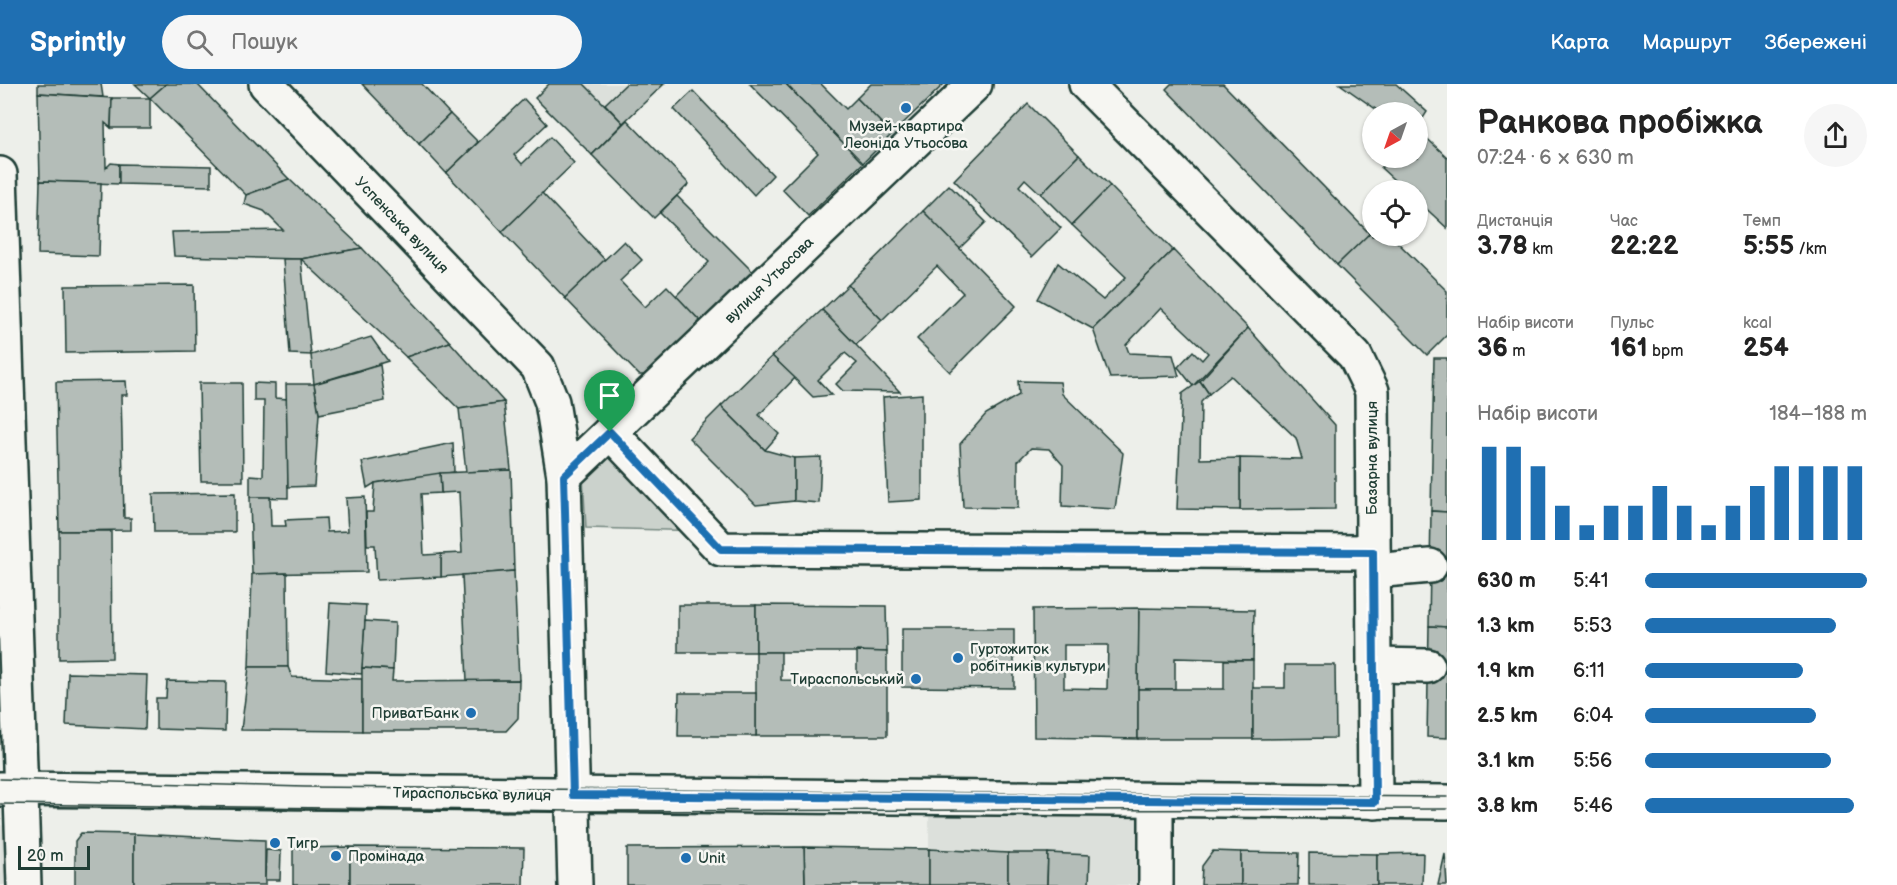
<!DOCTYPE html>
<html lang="uk">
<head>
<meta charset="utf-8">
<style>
  :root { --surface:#fff; --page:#f6f6f6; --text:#222; --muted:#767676; --accent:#1f6fb2 }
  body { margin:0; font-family:"Balsamiq Sans",sans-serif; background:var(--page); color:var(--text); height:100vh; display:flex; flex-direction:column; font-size:22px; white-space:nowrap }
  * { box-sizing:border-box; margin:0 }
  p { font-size:20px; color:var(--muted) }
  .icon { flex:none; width:33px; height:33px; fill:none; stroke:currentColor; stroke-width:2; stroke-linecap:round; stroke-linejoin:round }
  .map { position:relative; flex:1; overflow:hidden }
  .side { display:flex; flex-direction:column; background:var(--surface); width:450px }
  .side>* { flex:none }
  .needle { width:39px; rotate:220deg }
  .tools { position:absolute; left:1362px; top:18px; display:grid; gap:12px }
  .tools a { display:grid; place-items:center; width:66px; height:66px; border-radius:50%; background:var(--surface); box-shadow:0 2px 4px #0004; font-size:30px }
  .scale { position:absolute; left:18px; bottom:15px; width:72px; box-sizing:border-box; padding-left:6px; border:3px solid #1f3d34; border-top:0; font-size:16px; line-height:21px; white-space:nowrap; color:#1f3d34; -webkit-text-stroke:4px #f6f6f2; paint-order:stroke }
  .pin { position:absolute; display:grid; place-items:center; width:51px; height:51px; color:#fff; margin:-62px -26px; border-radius:50% 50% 50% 0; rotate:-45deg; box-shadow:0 0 6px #0007 }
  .pin .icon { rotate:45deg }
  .round { display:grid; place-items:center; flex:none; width:63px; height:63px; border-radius:32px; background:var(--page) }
  .overview { display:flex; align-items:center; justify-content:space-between; height:102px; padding:0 30px }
  h1 { font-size:33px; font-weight:600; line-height:45px }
  .stats { display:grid; grid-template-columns:repeat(3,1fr); gap:9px; height:102px; padding:6px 30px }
  .stats div { display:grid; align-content:center }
  .stats b { font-size:26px; font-weight:600 }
  .stats small { font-size:16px; font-weight:400 }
  .stats p { font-size:16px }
  .chart { height:168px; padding:12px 30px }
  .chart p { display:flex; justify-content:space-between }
  .chart svg { width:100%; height:108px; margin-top:6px; stroke:var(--accent); stroke-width:6 }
  ul { padding:0 30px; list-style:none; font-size:20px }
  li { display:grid; grid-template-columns:96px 72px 1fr; align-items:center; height:45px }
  li i { height:15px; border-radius:8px; background:var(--accent) }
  header { display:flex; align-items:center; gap:36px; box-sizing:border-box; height:84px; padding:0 30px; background:var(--accent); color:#fff }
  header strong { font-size:28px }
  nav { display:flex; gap:33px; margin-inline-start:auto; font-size:21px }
  .search { width:420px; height:54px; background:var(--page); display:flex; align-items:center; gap:15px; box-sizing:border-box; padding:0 21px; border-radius:33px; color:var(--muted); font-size:22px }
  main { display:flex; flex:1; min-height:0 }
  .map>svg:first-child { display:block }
  .built { fill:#dce0db }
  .green { fill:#cbd2cc; stroke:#758880; stroke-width:1.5 }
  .building { fill:#b4bdb8; stroke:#1f3d34; stroke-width:1.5; fill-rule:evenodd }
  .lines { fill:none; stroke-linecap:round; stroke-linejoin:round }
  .minor-casing { stroke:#1f3d34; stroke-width:38 }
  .major-casing { stroke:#1f3d34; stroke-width:38 }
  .minor { stroke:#f6f6f2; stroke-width:33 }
  .major { stroke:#f6f6f2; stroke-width:33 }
  .tram { stroke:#1f3d34; stroke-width:1.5 }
  .route-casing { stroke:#fff; stroke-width:12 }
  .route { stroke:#1f6fb2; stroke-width:8 }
  .poi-dot { fill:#1f6fb2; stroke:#f6f6f2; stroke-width:2 }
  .labels { text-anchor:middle; stroke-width:5; stroke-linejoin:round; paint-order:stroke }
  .poi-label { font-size:15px; fill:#1f3d34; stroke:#f6f6f2; text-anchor:start }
  .street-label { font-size:15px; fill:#1f3d34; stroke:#f6f6f2 }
</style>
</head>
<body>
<header>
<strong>Sprintly</strong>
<div class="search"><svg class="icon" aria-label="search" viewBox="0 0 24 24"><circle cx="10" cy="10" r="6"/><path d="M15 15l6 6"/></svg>Пошук</div>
<nav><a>Карта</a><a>Маршрут</a><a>Збережені</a></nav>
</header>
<main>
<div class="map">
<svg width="1447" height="801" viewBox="0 0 1447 801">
  <rect width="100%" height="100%" fill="#edefea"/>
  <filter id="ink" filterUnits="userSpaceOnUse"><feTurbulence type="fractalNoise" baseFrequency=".0167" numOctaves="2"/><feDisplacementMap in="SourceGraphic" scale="12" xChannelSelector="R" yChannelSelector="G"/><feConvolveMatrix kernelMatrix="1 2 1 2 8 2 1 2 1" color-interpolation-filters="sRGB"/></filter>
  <g filter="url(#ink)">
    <g class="built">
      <polygon points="584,0 664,0 623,39"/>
      <polygon points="929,720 1148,723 1149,801 929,801"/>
      <polygon points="0,741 8,742 13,801 0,801"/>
    </g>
    <polygon class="green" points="620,357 705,447 586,444 583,393"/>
    <g class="building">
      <polygon points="38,0 101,0 103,13 38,9"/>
      <polygon points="135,0 166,0 150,14"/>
      <polygon points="166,0 197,0 289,95 246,111 150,14"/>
      <polygon points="362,0 422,0 450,30 419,60"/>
      <polygon points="549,0 584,0 623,39 592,71 535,14"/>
      <polygon points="626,0 664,0 623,39 605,20"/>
      <polygon points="750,0 786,0 863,79 808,132 782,105 818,69"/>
      <polygon points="786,0 821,0 846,25 857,14 892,50 863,79"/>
      <polygon points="871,0 944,0 892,50 857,14"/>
      <polygon points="1171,0 1223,0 1370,150 1337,181 1166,5"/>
      <polygon points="1340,0 1396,0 1427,28 1418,42 1418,28 1380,28"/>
      <polygon points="693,7 773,91 754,111 674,25"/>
      <polygon points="38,9 112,14 111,44 105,39 106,84 111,79 119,80 119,100 40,97"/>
      <polygon points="112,14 150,14 150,44 111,44"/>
      <polygon points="524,15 547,40 514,71 522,80 550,53 574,79 502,148 446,89"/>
      <polygon points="1028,20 1079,71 1041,110 1025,95 1019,102 1061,144 1032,173 954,96"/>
      <polygon points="450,30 478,58 446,89 419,60"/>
      <polygon points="627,36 689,100 654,134 592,71"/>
      <polygon points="1418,46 1447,73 1447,144 1418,117 1418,106 1405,106 1381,84 1390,74 1418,74"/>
      <polygon points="1079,71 1110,102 1072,141 1041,110"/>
      <polygon points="119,80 211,82 211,102 119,100"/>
      <polygon points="289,95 362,164 301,175 174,172 172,148 283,146 264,127 244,120 246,111"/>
      <polygon points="40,97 101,99 99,172 38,170"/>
      <polygon points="949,101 986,138 959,165 923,127"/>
      <polygon points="1110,102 1173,166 1093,245 1038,215 1058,179 1103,216 1126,193 1072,141"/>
      <polygon points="542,109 605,176 565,214 502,148"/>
      <polygon points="677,112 753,188 702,239 676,212 709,178 660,129"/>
      <polygon points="923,127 1016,222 950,288 917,255 963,209 937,182 882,236 848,201"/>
      <polygon points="1372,147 1372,152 1391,152 1447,207 1447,251 1427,271 1337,181"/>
      <polygon points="624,157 642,176 620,197 645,223 667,202 702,239 650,291 639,291 565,214"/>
      <polygon points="362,164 399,203 450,258 406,273 301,175"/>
      <polygon points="1173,166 1248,244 1193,302 1178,283 1193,267 1202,276 1208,269 1161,224 1126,261 1129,269 1173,271 1179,292 1110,294 1093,245"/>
      <polygon points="283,175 301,175 311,271 290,270"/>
      <polygon points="194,201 195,267 66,269 65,202"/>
      <polygon points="848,201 882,236 856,261 822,226"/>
      <polygon points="822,226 856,261 900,308 843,307 836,300 857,279 845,269 818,296 832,311 813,313 772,272"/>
      <polygon points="1248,244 1335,341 1335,425 1240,426 1240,374 1302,375 1296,354 1231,292 1209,310 1200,297"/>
      <polygon points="371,253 388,277 314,300 311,271"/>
      <polygon points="450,258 504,318 459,325 406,273"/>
      <polygon points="772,272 795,294 759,331 779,350 765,366 721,322"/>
      <polygon points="1434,274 1447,274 1447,428 1431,427"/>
      <polygon points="380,281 385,317 319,330 314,300"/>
      <polygon points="126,297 127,311 121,311 124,434 131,434 131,446 59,447 56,298"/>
      <polygon points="1018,297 1060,298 1062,310 1123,369 1115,425 1062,422 1063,381 1049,365 1031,364 1018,377 1018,424 963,423 960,360 986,330 1019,311"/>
      <polygon points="1200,297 1209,310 1201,318 1200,375 1240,374 1240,426 1177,425 1182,310"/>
      <polygon points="199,299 242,299 243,397 201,397"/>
      <polygon points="254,299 275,300 275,314 288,315 288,414 250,413 250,391 263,392 264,317 254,317"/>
      <polygon points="286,300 314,300 319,330 314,402 288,403"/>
      <polygon points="922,310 922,416 888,418 883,313"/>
      <polygon points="504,318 511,386 466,388 459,325"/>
      <polygon points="721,322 765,366 794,374 794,417 756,421 689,354"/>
      <polygon points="453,359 454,388 375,399 367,404 362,378"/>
      <polygon points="821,373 819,419 794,417 794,374"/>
      <polygon points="511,386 514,487 441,493 441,470 462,469 459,408 441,409 440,389"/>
      <polygon points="440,389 441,409 421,410 424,471 441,470 441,493 377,496 375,461 367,461 366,428 373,428 375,399"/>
      <polygon points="235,409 235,448 154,448 153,410"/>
      <polygon points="250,413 270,413 271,442 286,442 285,436 326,434 327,448 348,447 346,414 365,413 367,488 252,490"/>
      <polygon points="1431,427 1447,428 1447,543 1429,542"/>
      <polygon points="59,447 111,447 112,574 59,575"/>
      <polygon points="514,487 519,596 467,597 462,491"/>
      <polygon points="287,489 288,583 249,583 252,490"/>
      <polygon points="330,519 366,521 362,590 326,587"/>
      <rect x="678" y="521" width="78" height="47"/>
      <polygon points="756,521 886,522 887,568 756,568"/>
      <path d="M1139 524 1138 655 1034 653 1033 525ZM1064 561H1108L1107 605 1064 604Z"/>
      <polygon points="1139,524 1254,526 1253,576 1175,574 1175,605 1138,605"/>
      <polygon points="365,537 395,539 393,586 362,584"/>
      <polygon points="1429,542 1447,543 1447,654 1427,653"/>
      <polygon points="902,545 1014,545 1014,604 902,603"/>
      <polygon points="857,567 887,568 887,652 756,652 756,568 781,568 781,596 857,597"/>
      <polygon points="1224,576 1253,576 1253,655 1138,655 1138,605 1224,605"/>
      <polygon points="1285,581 1335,581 1336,654 1253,655 1253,604 1285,604"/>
      <polygon points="249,583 288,583 292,593 362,595 362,647 241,646"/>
      <polygon points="362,584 393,586 392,597 519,596 518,634 506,647 362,647"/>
      <polygon points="68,589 147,591 145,645 66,641"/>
      <polygon points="167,597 226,598 225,647 156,645 156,614 166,614"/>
      <polygon points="679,609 756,609 756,652 678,652"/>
      <polygon points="81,749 134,750 134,801 75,801 75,757"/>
      <polygon points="134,750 265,756 265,801 134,801"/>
      <polygon points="350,763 350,801 293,801 293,764"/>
      <polygon points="350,763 524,764 523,801 350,801"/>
      <polygon points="804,763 929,765 929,801 805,801"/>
      <polygon points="804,763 805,801 627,801 627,764"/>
      <polygon points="929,765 1008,769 1008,801 929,801"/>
      <polygon points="266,766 281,767 280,796 265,796"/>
      <polygon points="1213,767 1241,768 1241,801 1201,801 1202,782"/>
      <polygon points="1241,768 1299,769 1298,801 1241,801"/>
      <polygon points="1008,769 1048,769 1047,801 1008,801"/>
      <polygon points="1048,769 1090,771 1089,801 1047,801"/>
      <polygon points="1309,769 1377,770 1377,801 1309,801"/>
      <polygon points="1423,769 1422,801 1377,801 1377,770"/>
      <polygon points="1445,770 1447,801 1438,801"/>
    </g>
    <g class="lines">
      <defs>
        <g id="minor">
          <polyline points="266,0 538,283 552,318 564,392 575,801"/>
          <polyline points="1086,0 1355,272 1372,307 1375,718"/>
          <polyline points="0,90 24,801"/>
          <polyline points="610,348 721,465 1373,468"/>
          <polyline points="564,392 975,0"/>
          <polyline points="1373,487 1430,482"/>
          <polyline points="1374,581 1428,582"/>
          <polyline points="1156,801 1156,716"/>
        </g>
        <polyline id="major" points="0,705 1447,718"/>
      </defs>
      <use href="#minor" class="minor-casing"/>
      <use href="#major" class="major-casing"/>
      <use href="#minor" class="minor"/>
      <use href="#major" class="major"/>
      <g class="tram">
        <polyline points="0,695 305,703 1447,713"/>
        <polyline points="0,720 573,727 1447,725"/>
      </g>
    </g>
  </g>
  <g class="lines" filter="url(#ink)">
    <defs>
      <polygon id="route" points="610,348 721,465 1373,468 1375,718 573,711 564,392"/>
    </defs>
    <use href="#route" class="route-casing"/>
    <use href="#route" class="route"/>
  </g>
  <g class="poi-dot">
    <circle cx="906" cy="24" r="6"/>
    <circle cx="958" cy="574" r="6"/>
    <circle cx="916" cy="595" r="6"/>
    <circle cx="471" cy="629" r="6"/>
    <circle cx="275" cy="759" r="6"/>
    <circle cx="336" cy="772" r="6"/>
    <circle cx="686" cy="774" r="6"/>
  </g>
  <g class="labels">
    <g class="poi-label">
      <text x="906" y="47" text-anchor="middle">Музей-квартира<tspan x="906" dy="17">Леоніда Утьосова</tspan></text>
      <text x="970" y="570">Гуртожиток<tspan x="970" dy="17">робітників культури</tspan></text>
      <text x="904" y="600" text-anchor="end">Тираспольський</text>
      <text x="459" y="634" text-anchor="end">ПриватБанк</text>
      <text x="287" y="764">Тигр</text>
      <text x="348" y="777">Промінада</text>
      <text x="698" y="779">Unit</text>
    </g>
    <g class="street-label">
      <text transform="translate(402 141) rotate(46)" y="5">Успенська вулиця</text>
      <text transform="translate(769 196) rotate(-44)" y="5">вулиця Утьосова</text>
      <text transform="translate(1372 374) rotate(-90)" y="5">Базарна вулиця</text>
      <text transform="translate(472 710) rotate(1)" y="5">Тираспольська вулиця</text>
    </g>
  </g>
</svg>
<div class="tools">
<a><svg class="needle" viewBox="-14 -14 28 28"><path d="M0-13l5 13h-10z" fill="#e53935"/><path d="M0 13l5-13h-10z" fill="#767676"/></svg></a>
<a><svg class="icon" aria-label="locate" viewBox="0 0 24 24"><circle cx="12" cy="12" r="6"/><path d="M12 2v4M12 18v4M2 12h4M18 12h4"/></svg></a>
</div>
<div class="scale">20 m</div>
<div class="pin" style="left:610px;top:348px;background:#1e9e55"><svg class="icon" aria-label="arrive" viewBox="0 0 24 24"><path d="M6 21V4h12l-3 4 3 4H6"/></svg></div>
</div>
<section class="side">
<div class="overview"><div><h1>Ранкова пробіжка</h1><p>07:24 · 6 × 630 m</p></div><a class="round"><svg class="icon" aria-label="share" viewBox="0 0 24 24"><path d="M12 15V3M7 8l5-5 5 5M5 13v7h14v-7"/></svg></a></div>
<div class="stats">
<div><p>Дистанція</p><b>3.78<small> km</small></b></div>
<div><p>Час</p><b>22:22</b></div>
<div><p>Темп</p><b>5:55<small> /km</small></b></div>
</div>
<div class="stats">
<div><p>Набір висоти</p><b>36<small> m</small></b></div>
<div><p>Пульс</p><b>161<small> bpm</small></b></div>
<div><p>kcal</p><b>254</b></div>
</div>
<div class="chart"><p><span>Набір висоти</span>184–188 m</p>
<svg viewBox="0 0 160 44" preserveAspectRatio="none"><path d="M5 44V6M15 44V6M25 44V14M35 44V30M45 44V38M55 44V30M65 44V30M75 44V22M85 44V30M95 44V38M105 44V30M115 44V22M125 44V14M135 44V14M145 44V14M155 44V14"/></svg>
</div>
<ul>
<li><b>630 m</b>5:41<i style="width:100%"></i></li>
<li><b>1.3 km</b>5:53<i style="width:86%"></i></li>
<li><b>1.9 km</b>6:11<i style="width:71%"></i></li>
<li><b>2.5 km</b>6:04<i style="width:77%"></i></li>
<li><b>3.1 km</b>5:56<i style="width:84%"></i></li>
<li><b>3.8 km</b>5:46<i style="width:94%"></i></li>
</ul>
</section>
</main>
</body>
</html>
